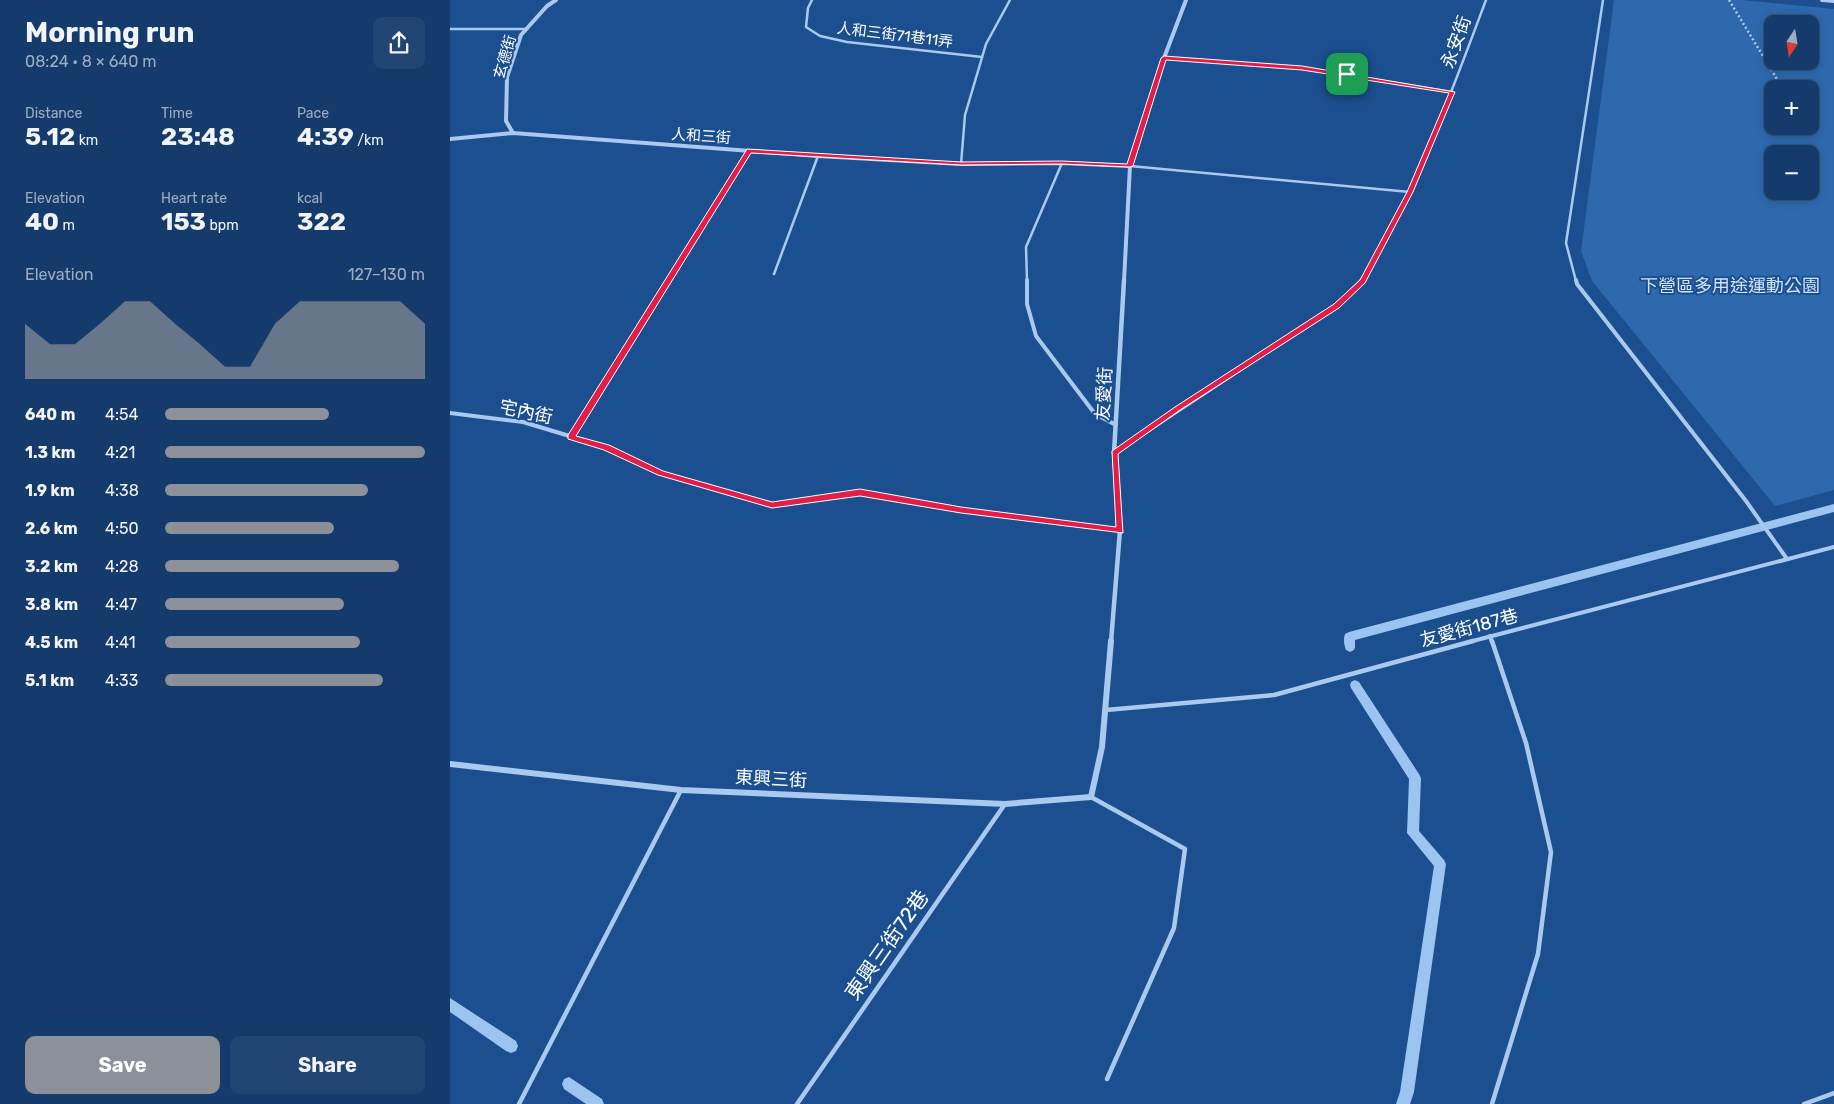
<!DOCTYPE html>
<html lang="en">
<head>
<meta charset="utf-8">
<style>
  :root { --surface:#143b6b; --page:#214673; --text:#f1f3f6; --muted:#9dadc1; --line:#33557e; --accent:#8c9099 }
  body { margin:0; font-family:Rubik,"Noto Sans TC",sans-serif; background:var(--page); color:var(--text); height:100vh; display:flex; flex-direction:column; font-size:19px; white-space:nowrap }
  * { box-sizing:border-box; margin:0 }
  p { font-size:16px; color:var(--muted) }
  .icon { flex:none; width:28px; height:28px; fill:none; stroke:currentColor; stroke-width:2; stroke-linecap:round; stroke-linejoin:round }
  .map { position:relative; flex:1; overflow:hidden }
  .panel { display:flex; flex-direction:column; background:var(--surface); width:450px }
  .panel>* { flex:none }
  .needle { width:32px; rotate:192deg }
  .buttons { position:absolute; left:1314px; top:15px; display:grid; gap:10px }
  .buttons a { display:grid; place-items:center; width:55px; height:55px; border-radius:10px; background:var(--surface); box-shadow:0 2px 8px #0003,0 0 0 1px var(--line); font-size:25px }
  .pin { position:absolute; display:grid; place-items:center; width:42px; height:42px; color:#fff; margin:-21px; border-radius:10px; box-shadow:0 2px 8px #0006 }
  .round { display:grid; place-items:center; flex:none; width:52px; height:52px; border-radius:10px; background:var(--page) }
  .summary { display:flex; align-items:center; justify-content:space-between; height:85px; padding:0 25px }
  h1 { font-size:28px; font-weight:700; line-height:38px }
  .stats { display:grid; grid-template-columns:repeat(3,1fr); gap:8px; height:85px; padding:5px 25px }
  .stats div { display:grid; align-content:center }
  .stats b { font-size:25px; font-weight:700 }
  .stats small { font-size:14px; font-weight:400 }
  .stats p { font-size:14px }
  .chart { height:140px; padding:10px 25px }
  .chart p { display:flex; justify-content:space-between }
  .chart svg { width:100%; height:90px; margin-top:5px; fill:var(--accent); opacity:.7 }
  .primary-button { display:flex; gap:10px; margin-top:auto; padding:10px 25px }
  .primary-button a { flex:1; height:58px; border-radius:10px; background:var(--accent); color:#fff; font-size:20px; font-weight:700; line-height:58px; text-align:center }
  .primary-button a+a { background:var(--page); color:var(--text) }
  ul { padding:0 25px; list-style:none; font-size:16px }
  li { display:grid; grid-template-columns:80px 60px 1fr; align-items:center; height:38px }
  li i { height:12px; border-radius:6px; background:var(--accent) }
  main { display:flex; flex:1; min-height:0 }
  .map>svg:first-child { display:block }
  .green { fill:#2e69ad; fill-rule:evenodd }
  .lines { fill:none; stroke-linecap:round; stroke-linejoin:round }
  .stream { fill:#9cc4f0; fill-rule:evenodd }
  .path { stroke:#a9c9ee; stroke-width:2.5; stroke-dasharray:2 2.5; stroke-linecap:butt }
  .lane-far2 { stroke:#a9c9ee; stroke-width:2.5 }
  .lane-far1 { stroke:#a9c9ee; stroke-width:4 }
  .lane { stroke:#a9c9ee; stroke-width:4.5 }
  .street-far2 { stroke:#a9c9ee; stroke-width:4 }
  .street-far1 { stroke:#a9c9ee; stroke-width:4.5 }
  .street { stroke:#a9c9ee; stroke-width:6 }
  .route { fill:#e11d48; stroke:#fff; fill-rule:evenodd }
  .labels { text-anchor:middle; stroke-width:4; stroke-linejoin:round; paint-order:stroke }
  .far-street-label { font-size:15px; fill:#fff; stroke:#1b4f8f }
  .street-label { font-size:18px; fill:#fff; stroke:#1b4f8f }
  .park-label { font-size:18px; fill:#cfe3fa; stroke:#1b4f8f }
  .near-street-label { font-size:21px; fill:#fff; stroke:#1b4f8f }
</style>
</head>
<body>
<main>
<section class="panel">
<div class="summary"><div><h1>Morning run</h1><p>08:24 · 8 × 640 m</p></div><a class="round"><svg class="icon" aria-label="share" viewBox="0 0 24 24"><path d="M12 15V3M7 8l5-5 5 5M5 13v7h14v-7"/></svg></a></div>
<div class="stats">
<div><p>Distance</p><b>5.12<small> km</small></b></div>
<div><p>Time</p><b>23:48</b></div>
<div><p>Pace</p><b>4:39<small> /km</small></b></div>
</div>
<div class="stats">
<div><p>Elevation</p><b>40<small> m</small></b></div>
<div><p>Heart rate</p><b>153<small> bpm</small></b></div>
<div><p>kcal</p><b>322</b></div>
</div>
<div class="chart"><p><span>Elevation</span>127–130 m</p>
<svg viewBox="0 0 160 44" preserveAspectRatio="none"><path d="M0 44V17L10 27L20 27L30 17L40 6L50 6L60 17L70 27L80 38L90 38L100 17L110 6L120 6L130 6L140 6L150 6L160 17V44z"/></svg>
</div>
<ul>
<li><b>640 m</b>4:54<i style="width:63%"></i></li>
<li><b>1.3 km</b>4:21<i style="width:100%"></i></li>
<li><b>1.9 km</b>4:38<i style="width:78%"></i></li>
<li><b>2.6 km</b>4:50<i style="width:65%"></i></li>
<li><b>3.2 km</b>4:28<i style="width:90%"></i></li>
<li><b>3.8 km</b>4:47<i style="width:69%"></i></li>
<li><b>4.5 km</b>4:41<i style="width:75%"></i></li>
<li><b>5.1 km</b>4:33<i style="width:84%"></i></li>
</ul>
<div class="primary-button"><a>Save</a><a>Share</a></div>
</section>
<div class="map">
<svg width="1384" height="1104" viewBox="0 0 1384 1104">
  <rect width="100%" height="100%" fill="#1b4f8f"/>
  <path class="green" d="M1164 0H1292L1384 9V490L1325 506 1142 281 1131 251ZM1322 24H1360V61H1322ZM1322 89H1360V126H1322ZM1322 154H1360V191H1322Z"/>
  <g class="lines">
    <g class="stream">
      <path d="M1384 504V512L905 640V647L904 650 900 652 896 650C894 645 893 639 895 634L899 632Z"/>
      <polygon points="905,680 909,682 969,774 971,778 969,831 994,860 996,864 964,1092 960,1104 946,1104 950,1092 984,866 957,833 959,779 901,688 900,685 901,682"/>
      <polygon points="0,998 66,1041 68,1046 66,1051 61,1053 56,1051 0,1012"/>
      <polygon points="119,1077 152,1099 154,1104 136,1104 114,1089 112,1084 114,1079"/>
    </g>
    <polyline class="path" points="1279,0 1333,89"/>
    <g class="lane-far2">
      <polyline points="362,0 358,8 356,27 370,36 397,42 532,57"/>
      <polyline points="0,29 77,29"/>
      <polyline points="714,58 853,68 1002,92"/>
      <polyline points="511,164 515,115 536,44 560,0"/>
      <polyline points="680,166 960,192"/>
      <polyline points="324,274 368,156"/>
      <polyline points="218,281 299,151"/>
      <polyline points="577,281 576,247 612,163"/>
      <path d="M912 281C965 193 1000 96 1036 0"/>
      <polyline points="1126,281 1116,243 1153,0"/>
    </g>
    <g class="lane-far1">
      <polyline points="577,280 577,304 586,336 645,414 666,425"/>
      <polyline points="1126,280 1127,284 1296,501 1337,559"/>
      <polyline points="0,413 73,422 156,447 211,473 322,505 410,493 511,510 670,530"/>
      <polyline points="121,437 219,280"/>
      <polyline points="664,453 886,306 912,280"/>
      <polyline points="1040,636 1042,642"/>
      <polyline points="1019,642 1384,547"/>
    </g>
    <g class="lane">
      <polyline points="1042,641 1076,743 1101,852 1088,954 1042,1104"/>
      <polyline points="656,710 824,695 1023,641"/>
      <polyline points="641,797 735,849 724,928 657,1079"/>
      <polyline points="69,1104 231,790"/>
      <polyline points="347,1104 555,804"/>
      <polyline points="1354,1104 1384,1093"/>
    </g>
    <g class="street-far2">
      <polyline points="1372,0 1384,1"/>
      <polyline points="63,133 56,121 57,77 71,35 97,6 106,0"/>
      <polyline points="0,139 63,133 368,156 511,164 612,163 680,166"/>
      <polyline points="674,281 680,166 714,58 736,0"/>
    </g>
    <polyline class="street-far1" points="661,642 670,530 664,453 674,280"/>
    <polyline class="street" points="0,764 231,790 555,804 641,797 652,747 661,641"/>
  </g>
  <path class="route" d="M714 56 852 66 1005 92 963 192 915 283 889 308 730 410 668 454 673 533 511 513 410 496 322 508 208 475 154 450 118 439V435L297 149 511 162 612 161 677 164 711 58ZM716 60 852 70 999 93 957 192 910 280 884 304 725 407 662 451 666 527 511 507 410 489 322 502 213 471 159 445 126 436 301 153 511 165 612 164 680 167 683 166Z"/>
  <g class="labels">
    <g class="far-street-label">
      <text transform="translate(445 35) rotate(7)" y="5">人和三街71巷11弄</text>
      <text transform="translate(55 57) rotate(-74)" y="5">玄德街</text>
      <text transform="translate(251 136) rotate(4)" y="5">人和三街</text>
    </g>
    <g class="street-label">
      <text transform="translate(1006 42) rotate(-70)" y="6">永安街</text>
      <text transform="translate(654 394) rotate(-87)" y="6">友愛街</text>
      <text transform="translate(76 412) rotate(12)" y="6">宅內街</text>
      <text transform="translate(1019 628) rotate(-15)" y="6">友愛街187巷</text>
      <text transform="translate(321 779) rotate(3)" y="6">東興三街</text>
    </g>
    <g class="park-label">
      <text x="1280" y="292">下營區多用途運動公園</text>
    </g>
    <g class="near-street-label">
      <text transform="translate(437 945) rotate(-55)" y="7">東興三街72巷</text>
    </g>
  </g>
</svg>
<div class="buttons">
<a><svg class="needle" viewBox="-14 -14 28 28"><path d="M0-13l5 13h-10z" fill="#e53935"/><path d="M0 13l5-13h-10z" fill="#9dadc1"/></svg></a>
<a>+</a>
<a>−</a>
</div>
<div class="pin" style="left:897px;top:74px;background:#1e9e55"><svg class="icon" aria-label="arrive" viewBox="0 0 24 24"><path d="M6 21V4h12l-3 4 3 4H6"/></svg></div>
</div>
</main>
</body>
</html>
